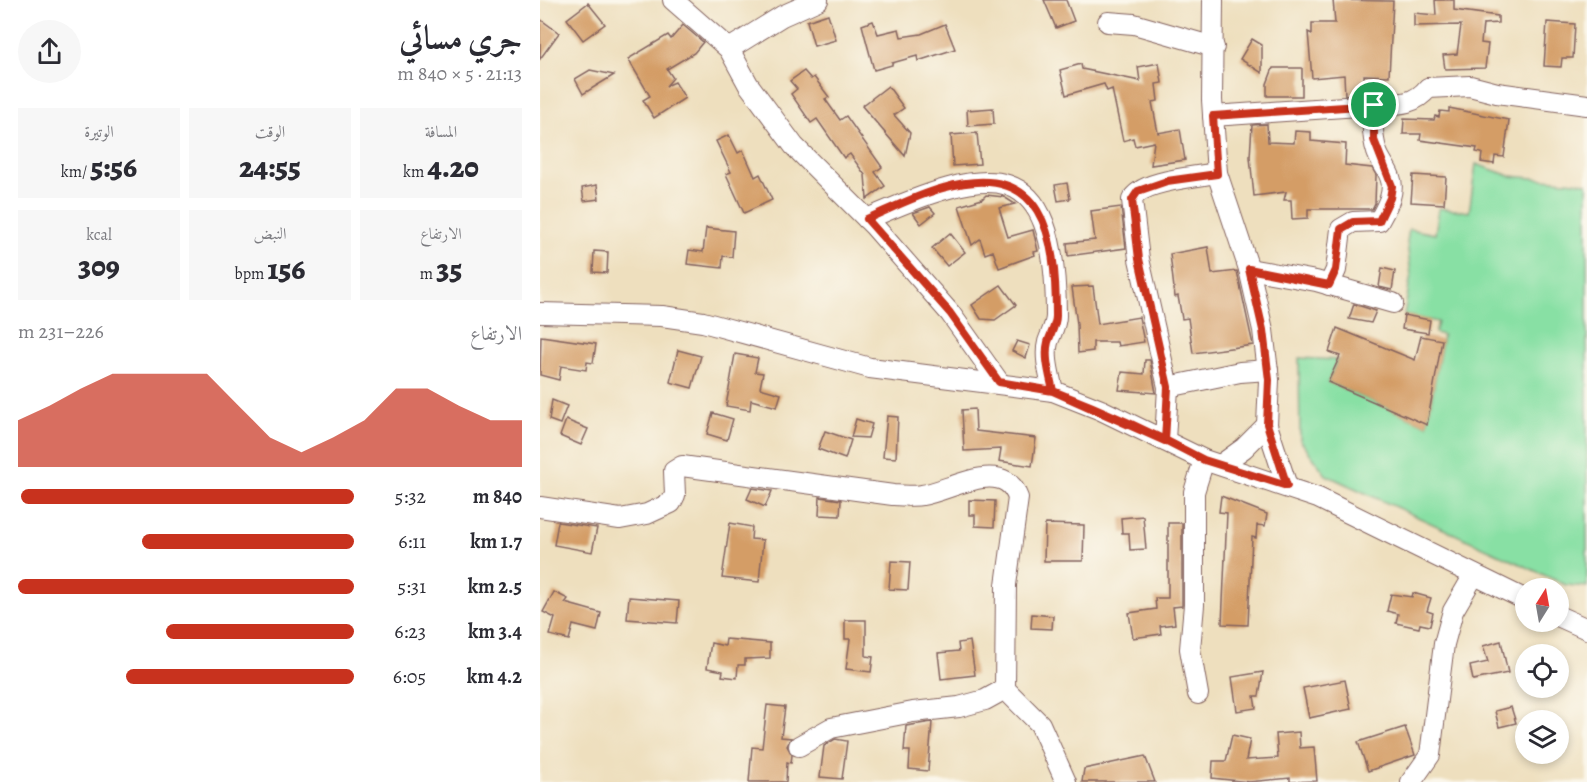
<!DOCTYPE html>
<html lang="ar">
<head>
<meta charset="utf-8">
<style>
  :root { --surface:#fff; --page:#f7f7f7; --text:#2b2b33; --muted:#7c7c81; --accent:#c8321e }
  body { margin:0; font-family:Alegreya,Amiri,serif; background:var(--page); color:var(--text); direction:rtl; height:100vh; display:flex; flex-direction:column; font-size:22px; white-space:nowrap }
  * { box-sizing:border-box; margin:0 }
  p { font-size:20px; color:var(--muted) }
  .icon { flex:none; width:33px; height:33px; fill:none; stroke:currentColor; stroke-width:2; stroke-linecap:round; stroke-linejoin:round }
  .map { position:relative; flex:1; overflow:hidden; direction:ltr }
  .sheet { display:flex; flex-direction:column; background:var(--surface); width:540px }
  .sheet>* { flex:none }
  .needle { width:39px; rotate:11deg }
  .buttons { position:absolute; left:975px; top:578px; display:grid; gap:12px }
  .buttons a { display:grid; place-items:center; width:54px; height:54px; border-radius:50%; background:var(--surface); box-shadow:0 3px 9px #0003; font-size:30px }
  .pin { position:absolute; display:grid; place-items:center; width:51px; height:51px; color:#fff; margin:-26px; border:3px solid #fff; border-radius:50%; box-shadow:0 2px 6px #0007 }
  .round { display:grid; place-items:center; flex:none; width:63px; height:63px; border-radius:32px; background:var(--page) }
  .head { display:flex; align-items:center; justify-content:space-between; height:102px; padding:0 18px }
  h1 { font-size:33px; font-weight:800; line-height:45px }
  .metrics { display:grid; grid-template-columns:repeat(3,1fr); gap:9px; height:102px; padding:6px 18px }
  .metrics div { display:grid; align-content:center; border-radius:0px; background:var(--page); text-align:center }
  .metrics b { font-size:30px; font-weight:800 }
  .metrics small { font-size:16px; font-weight:400 }
  .metrics p { font-size:16px }
  .chart { height:168px; padding:12px 18px }
  .chart p { display:flex; justify-content:space-between }
  .chart svg { width:100%; height:108px; margin-top:6px; fill:var(--accent); opacity:.7 }
  ul { padding:0 18px; list-style:none; font-size:20px }
  li { display:grid; grid-template-columns:96px 72px 1fr; align-items:center; height:45px }
  li i { height:15px; border-radius:8px; background:var(--accent) }
  main { display:flex; flex:1; min-height:0 }
  .map>svg:first-child { display:block }
  .green { fill:#88e0a4; stroke:#698068; stroke-width:1.5 }
  .building { fill:#d49d66 }
  .lines { fill:none; stroke-linecap:round; stroke-linejoin:round }
  .minor-casing { stroke:#83625e; stroke-width:22 }
  .minor { stroke:#fff; stroke-width:20 }
  .route-casing { stroke:#fff; stroke-width:12 }
  .route { stroke:#c8321e; stroke-width:8 }
</style>
</head>
<body>
<main>
<div class="map">
<svg width="1047" height="782" viewBox="0 0 1047 782">
  <rect width="100%" height="100%" fill="#fbf7ec"/>
  <filter id="ink" filterUnits="userSpaceOnUse"><feTurbulence type="fractalNoise" baseFrequency=".0167" numOctaves="2"/><feDisplacementMap in="SourceGraphic" scale="12" xChannelSelector="R" yChannelSelector="G"/><feConvolveMatrix kernelMatrix="1 2 1 2 8 2 1 2 1" color-interpolation-filters="sRGB"/></filter>
  <filter id="wash" filterUnits="userSpaceOnUse"><feTurbulence type="fractalNoise" baseFrequency=".008" numOctaves="4" result="noise"/><feDisplacementMap in="SourceGraphic" scale="24" xChannelSelector="R" yChannelSelector="G"/><feGaussianBlur stdDeviation="1.35" result="paint"/><feColorMatrix in="noise" values="0 0 0 0 0 0 0 0 0 0 0 0 0 0 0 0 0 1.4 0 .05"/><feComposite in="paint" operator="in"/></filter>
  <g filter="url(#wash)">
    <rect width="100%" height="100%" fill="#eedfbe"/>
    <polygon class="green" points="936,164 970,176 1047,183 1047,587 1026,585 799,481 786,475 760,440 759,358 797,360 788,382 887,425 903,335 895,333 898,322 864,315 871,275 867,242 869,229 895,234 899,208 929,212"/>
    <g id="blocks">
      <g class="building">
        <polygon points="504,0 526,0 534,21 516,28"/>
        <polygon points="793,0 853,1 849,76 824,75 825,94 805,95 804,75 772,78 768,32 772,34 772,23 795,23"/>
        <polygon points="895,0 914,0 914,10 958,16 958,23 943,24 941,43 948,44 945,68 905,69 903,55 917,54 921,25 874,26 874,13 896,15"/>
        <polygon points="48,3 65,24 43,40 27,19"/>
        <polygon points="288,14 296,40 274,46 267,21"/>
        <polygon points="0,19 19,33 0,59"/>
        <polygon points="333,21 338,34 359,29 361,37 381,34 405,24 415,49 378,61 377,56 352,63 352,65 334,70 322,25"/>
        <polygon points="1007,22 1035,24 1033,58 1022,58 1021,67 1004,66"/>
        <polygon points="143,25 163,42 154,53 127,69 133,78 126,86 135,82 145,98 114,118 103,100 110,96 88,59 128,35 131,39"/>
        <polygon points="712,39 722,45 722,73 700,59"/>
        <polygon points="619,63 622,83 616,84 618,101 612,102 618,133 640,129 645,160 611,165 614,142 595,146 593,138 583,141 572,89 567,91 564,84 526,95 520,70 541,64 542,69 600,81 598,67"/>
        <polygon points="733,68 762,68 762,96 727,96 727,84"/>
        <polygon points="50,70 74,75 43,94 35,79"/>
        <polygon points="264,71 271,79 274,77 289,97 285,99 300,120 306,116 342,167 335,172 345,186 327,199 325,175 310,154 304,158 277,119 271,123 251,94 257,89 250,81"/>
        <polygon points="348,86 364,108 354,115 370,133 365,156 322,106"/>
        <polygon points="453,108 454,124 428,126 427,110"/>
        <polygon points="909,108 969,120 964,157 955,156 954,164 941,162 942,153 936,152 937,148 880,140 881,134 863,134 864,119 894,120 895,116 899,117 900,111 909,112"/>
        <polygon points="727,124 728,142 754,143 755,131 771,132 771,141 806,144 805,165 832,168 836,175 835,203 832,209 768,209 768,218 752,219 751,200 744,200 746,192 714,196 710,157 712,125"/>
        <polygon points="437,133 440,164 413,166 411,135"/>
        <polygon points="189,135 198,153 203,150 215,177 220,174 232,200 204,213 186,174 191,172 176,141"/>
        <polygon points="873,175 906,177 904,204 871,202"/>
        <polygon points="527,183 530,199 518,201 515,185"/>
        <polygon points="57,185 59,199 44,201 42,188"/>
        <polygon points="446,195 464,197 475,204 459,208 468,237 493,230 498,251 494,252 495,255 459,268 453,251 445,254 440,239 432,245 419,206 442,199"/>
        <polygon points="390,207 395,213 381,224 373,213"/>
        <polygon points="581,207 586,248 528,256 527,243 555,240 551,211"/>
        <polygon points="166,228 194,231 192,257 183,256 182,268 147,264 149,250 163,252"/>
        <polygon points="410,233 425,252 407,266 392,248"/>
        <polygon points="668,247 672,274 697,271 713,345 653,353 648,318 642,319 638,296 635,297 630,254"/>
        <polygon points="54,251 68,252 67,273 53,272"/>
        <polygon points="842,268 855,271 852,290 839,287"/>
        <polygon points="461,285 476,305 455,320 441,319 432,305"/>
        <polygon points="553,286 558,324 599,317 604,342 578,346 577,342 553,342 553,351 538,353 537,324 532,287"/>
        <polygon points="814,304 836,311 831,323 809,319"/>
        <polygon points="864,315 890,320 888,333 862,329"/>
        <polygon points="797,328 875,360 881,336 902,340 887,425 788,382 800,356 789,352"/>
        <polygon points="1,336 56,344 53,363 47,362 46,370 21,366 19,380 0,375"/>
        <polygon points="477,341 490,345 486,358 472,351"/>
        <polygon points="138,350 161,356 152,388 130,382"/>
        <polygon points="195,354 218,358 215,372 223,373 220,388 241,394 237,407 211,400 210,410 186,406"/>
        <polygon points="605,360 610,360 616,393 579,390 582,372 604,374"/>
        <polygon points="12,400 27,406 20,424 9,420"/>
        <polygon points="435,409 436,431 496,438 492,466 459,461 461,449 424,451 422,410"/>
        <polygon points="173,413 193,419 187,440 167,434"/>
        <polygon points="347,416 358,417 356,458 343,457"/>
        <polygon points="316,419 332,424 328,438 311,437"/>
        <polygon points="26,420 48,429 41,445 20,436"/>
        <polygon points="285,431 311,440 305,459 278,449"/>
        <polygon points="212,488 232,491 225,507 207,499"/>
        <polygon points="681,496 727,514 725,526 717,525 716,538 712,537 708,625 682,624 687,513 679,512"/>
        <polygon points="280,497 301,500 300,516 279,515"/>
        <polygon points="429,500 455,501 454,527 435,526 435,515 429,515"/>
        <polygon points="603,516 606,549 590,550 589,533 582,533 581,518"/>
        <polygon points="18,522 57,528 52,552 14,545"/>
        <polygon points="190,523 212,527 211,539 223,540 219,582 182,578"/>
        <polygon points="628,523 642,523 642,606 633,607 635,624 620,626 621,634 593,638 589,613 616,609 615,598 628,598"/>
        <polygon points="505,524 544,525 543,561 504,561"/>
        <polygon points="351,561 370,562 368,590 349,589"/>
        <polygon points="14,592 28,599 25,603 61,613 57,631 33,625 29,640 10,635 15,618 3,612"/>
        <polygon points="873,593 891,598 887,611 893,613 890,626 880,624 879,628 856,623 858,614 847,611 851,594 872,597"/>
        <polygon points="89,597 139,601 137,623 87,619"/>
        <polygon points="492,614 513,616 512,629 491,628"/>
        <polygon points="305,620 326,620 326,656 333,657 331,672 306,669 310,639 305,639"/>
        <polygon points="186,639 230,643 230,658 205,659 205,665 198,665 197,678 182,676 183,671 167,668 171,643 185,646"/>
        <polygon points="430,641 435,675 401,679 398,653 419,651 418,643"/>
        <polygon points="961,641 968,673 933,680 930,666 948,662 943,646"/>
        <polygon points="723,672 719,696 714,696 716,708 697,711 692,677"/>
        <polygon points="805,680 811,709 769,718 763,688"/>
        <polygon points="227,705 245,707 241,737 251,738 247,746 252,755 251,763 247,762 246,782 209,782 212,747 222,748"/>
        <polygon points="971,707 976,723 959,727 955,711"/>
        <polygon points="392,722 388,771 369,769 370,751 364,751 366,726"/>
        <polygon points="865,727 875,755 828,771 818,742"/>
        <polygon points="759,732 760,748 774,747 777,781 750,782 750,778 709,782 672,778 673,761 686,761 692,735 710,739 706,760 738,758 736,734"/>
        <polygon points="295,739 307,741 302,779 280,777 284,746"/>
        <polygon points="605,756 615,782 542,782 544,769"/>
      </g>
    </g>
  </g>
  <g filter="url(#ink)">
    <use href="#blocks" fill-opacity="0" stroke="#83625e" stroke-width="1.5"/>
    <g class="lines">
      <defs>
        <g id="minor">
          <polyline points="133,0 189,49 208,84 254,146 334,226 410,313 459,382"/>
          <polyline points="673,0 672,100 677,173 709,269 723,330 729,380 727,425 747,486"/>
          <polyline points="568,22 594,24 674,47"/>
          <polyline points="189,49 242,16 278,0"/>
          <polyline points="673,116 834,105"/>
          <path d="M327 219C450 165 516 150 516 316 516 325 511 333 508 342 504 357 510 376 513 391"/>
          <polyline points="709,269 776,281 853,303"/>
          <path d="M789 285 796 270 801 229 813 222 839 221C846 208 856 192 850 177 847 168 840 161 837 152 832 137 832 121 834 105 855 104 874 106 888 88L930 86 957 93 1047 105"/>
          <polyline points="0,313 122,316 163,322 330,368 513,391 561,410 664,460 778,498 986,600"/>
          <polyline points="628,387 700,372 728,370"/>
          <path d="M625 441 628 387 599 259 592 200C600 180 657 177 677 173"/>
          <polyline points="682,464 704,448 727,425"/>
          <path d="M0 507 80 519 107 514 131 503 135 495 134 471 142 466 353 495C362 495 373 497 382 495 410 491 464 456 478 498L466 585 465 689 500 724 526 782"/>
          <polyline points="1018,616 1047,629"/>
          <polyline points="658,694 650,649 654,605 654,492 664,460"/>
          <polyline points="259,746 291,728 373,712 419,707 445,700 465,689"/>
          <polyline points="871,782 890,755 904,644 913,611 934,575"/>
        </g>
      </defs>
      <use href="#minor" class="minor-casing"/>
      <use href="#minor" class="minor"/>
    </g>
  </g>
  <g class="lines" filter="url(#ink)">
    <defs>
      <path id="route" d="M834 105 673 116 677 174 627 181 598 191 592 200 599 259 628 387 625 441 513 391 459 382 410 313 327 219C352 208 377 195 403 188 504 159 516 235 516 316 516 325 511 333 508 342 504 357 510 376 513 391 565 411 615 434 664 460L747 486 727 424 729 380 723 330 709 269 789 285 796 270 801 229 813 222 839 221 850 198 852 186 834 140V105"/>
    </defs>
    <use href="#route" class="route-casing"/>
    <use href="#route" class="route"/>
  </g>
</svg>
<div class="buttons">
<a><svg class="needle" viewBox="-14 -14 28 28"><path d="M0-13l5 13h-10z" fill="#e53935"/><path d="M0 13l5-13h-10z" fill="#7c7c81"/></svg></a>
<a><svg class="icon" aria-label="locate" viewBox="0 0 24 24"><circle cx="12" cy="12" r="6"/><path d="M12 2v4M12 18v4M2 12h4M18 12h4"/></svg></a>
<a><svg class="icon" aria-label="layers" viewBox="0 0 24 24"><path d="M12 4l9 5-9 5-9-5zM3 14l9 5 9-5"/></svg></a>
</div>
<div class="pin" style="left:834px;top:105px;background:#1e9e55"><svg class="icon" aria-label="arrive" viewBox="0 0 24 24"><path d="M6 21V4h12l-3 4 3 4H6"/></svg></div>
</div>
<section class="sheet">
<div class="head"><div><h1>جري مسائي</h1><p>21:13 · 5 × 840 m</p></div><a class="round"><svg class="icon" aria-label="share" viewBox="0 0 24 24"><path d="M12 15V3M7 8l5-5 5 5M5 13v7h14v-7"/></svg></a></div>
<div class="metrics">
<div><p>المسافة</p><b>4.20<small> km</small></b></div>
<div><p>الوقت</p><b>24:55</b></div>
<div><p>الوتيرة</p><b>5:56<small> /km</small></b></div>
</div>
<div class="metrics">
<div><p>الارتفاع</p><b>35<small> m</small></b></div>
<div><p>النبض</p><b>156<small> bpm</small></b></div>
<div><p>kcal</p><b>309</b></div>
</div>
<div class="chart"><p><span>الارتفاع</span>226–231 m</p>
<svg viewBox="0 0 160 44" preserveAspectRatio="none"><path d="M0 44V25L10 19L20 12L30 6L40 6L50 6L60 6L70 19L80 32L90 38L100 32L110 25L120 12L130 12L140 19L150 25L160 25V44z"/></svg>
</div>
<ul>
<li><b>840 m</b>5:32<i style="width:99%"></i></li>
<li><b>1.7 km</b>6:11<i style="width:63%"></i></li>
<li><b>2.5 km</b>5:31<i style="width:100%"></i></li>
<li><b>3.4 km</b>6:23<i style="width:56%"></i></li>
<li><b>4.2 km</b>6:05<i style="width:68%"></i></li>
</ul>
</section>
</main>
</body>
</html>
